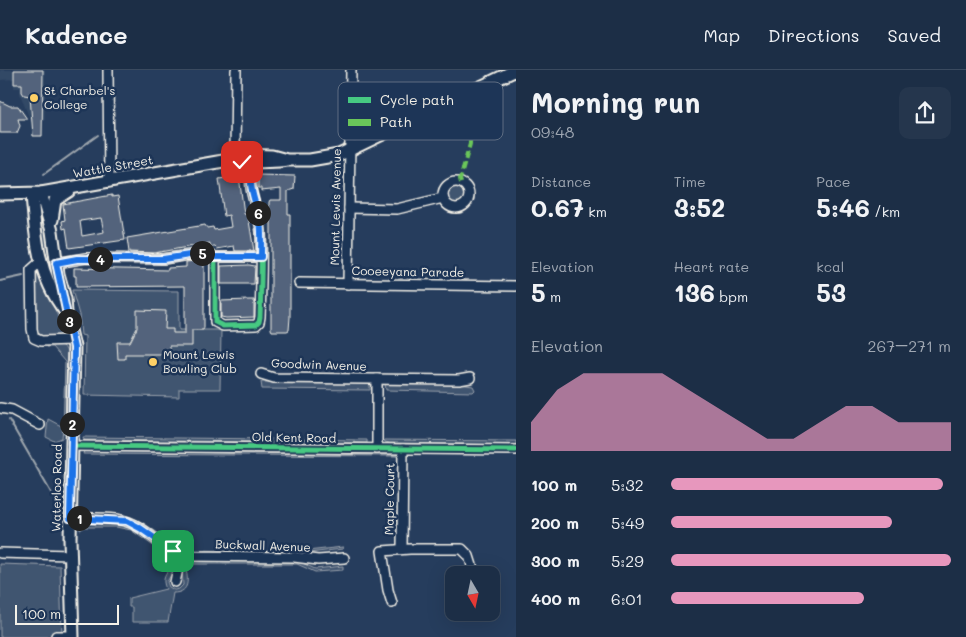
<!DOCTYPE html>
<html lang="en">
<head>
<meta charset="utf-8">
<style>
  :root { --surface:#1c2e46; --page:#25364d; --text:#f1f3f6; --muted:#a0a8b3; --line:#3a4a5f; --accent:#e797bd }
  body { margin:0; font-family:Mali,sans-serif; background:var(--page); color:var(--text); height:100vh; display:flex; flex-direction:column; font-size:19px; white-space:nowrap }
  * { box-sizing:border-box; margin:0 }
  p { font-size:16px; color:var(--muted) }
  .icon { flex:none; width:28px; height:28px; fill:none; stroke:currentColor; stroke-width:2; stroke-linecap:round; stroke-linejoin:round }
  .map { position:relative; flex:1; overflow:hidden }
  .details { display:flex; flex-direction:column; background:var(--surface); width:450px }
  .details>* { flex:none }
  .needle { width:32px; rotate:171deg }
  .controls { position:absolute; left:445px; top:496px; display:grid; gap:10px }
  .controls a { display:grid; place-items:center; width:55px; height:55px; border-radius:10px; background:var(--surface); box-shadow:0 5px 20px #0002,0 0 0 1px var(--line); font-size:25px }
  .scale { position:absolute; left:15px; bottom:12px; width:104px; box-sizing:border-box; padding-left:5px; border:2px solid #f4f1e8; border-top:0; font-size:14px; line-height:18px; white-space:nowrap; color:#f4f1e8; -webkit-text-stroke:4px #1d3557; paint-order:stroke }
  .pin { position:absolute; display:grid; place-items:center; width:42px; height:42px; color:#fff; margin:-21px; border-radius:10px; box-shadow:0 2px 8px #0006 }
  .km { position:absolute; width:25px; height:25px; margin:-12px; border-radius:50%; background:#222; color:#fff; font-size:14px; line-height:25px; text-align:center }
  .round { display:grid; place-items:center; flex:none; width:52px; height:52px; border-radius:10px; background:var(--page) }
  .headline { display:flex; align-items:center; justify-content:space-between; height:85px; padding:0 15px }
  h1 { font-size:28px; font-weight:700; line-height:38px }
  .metrics { display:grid; grid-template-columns:repeat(3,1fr); gap:8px; height:85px; padding:5px 15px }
  .metrics div { display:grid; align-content:center }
  .metrics b { font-size:25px; font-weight:700 }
  .metrics small { font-size:14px; font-weight:400 }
  .metrics p { font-size:14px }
  .chart { height:140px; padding:10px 15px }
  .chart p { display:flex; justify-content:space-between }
  .chart svg { width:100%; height:90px; margin-top:5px; fill:var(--accent); opacity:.7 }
  ul { padding:0 15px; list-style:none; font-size:16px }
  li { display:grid; grid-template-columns:80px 60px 1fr; align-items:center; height:38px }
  li i { height:12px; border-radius:6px; background:var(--accent) }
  header { display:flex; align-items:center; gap:30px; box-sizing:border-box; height:70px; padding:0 25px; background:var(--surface); border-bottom:1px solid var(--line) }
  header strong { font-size:24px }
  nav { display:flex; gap:28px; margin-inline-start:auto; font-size:18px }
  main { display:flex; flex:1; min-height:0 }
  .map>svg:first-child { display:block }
  .built { fill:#334966 }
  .green { fill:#40546f; stroke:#9aa2ac }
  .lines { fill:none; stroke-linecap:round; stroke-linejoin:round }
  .stream { stroke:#9fa7ae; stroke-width:2 }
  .building { fill:#52647b; stroke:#f4f1e8; fill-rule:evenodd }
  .minor-casing { stroke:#f4f1e8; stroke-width:12 }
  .major-casing { stroke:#f4f1e8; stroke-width:15 }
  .minor { stroke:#1d3557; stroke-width:9 }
  .major { stroke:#1d3557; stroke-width:11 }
  .quiet { stroke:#6ac65a; stroke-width:4; stroke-dasharray:8 4; stroke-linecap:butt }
  .cycleway-casing { stroke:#1d3557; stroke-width:8 }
  .cycleway { stroke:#46c982; stroke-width:5 }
  .route-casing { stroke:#fff; stroke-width:10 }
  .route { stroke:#1a73e8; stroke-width:6 }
  .poi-dot { fill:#ffd166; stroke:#1d3557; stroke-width:2 }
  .labels { text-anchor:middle; stroke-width:5; stroke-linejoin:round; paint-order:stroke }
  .poi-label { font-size:12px; fill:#f4f1e8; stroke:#1d3557; text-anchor:start }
  .street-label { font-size:12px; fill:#f4f1e8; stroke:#1d3557 }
  .key { fill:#1d3557; stroke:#5e6d82; stroke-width:1 }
  .key-label { font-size:14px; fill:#f4f1e8 }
</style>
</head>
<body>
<header>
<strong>Kadence</strong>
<nav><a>Map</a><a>Directions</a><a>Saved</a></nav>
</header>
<main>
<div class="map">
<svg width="516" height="567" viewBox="0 0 516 567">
  <rect width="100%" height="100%" fill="#263d5d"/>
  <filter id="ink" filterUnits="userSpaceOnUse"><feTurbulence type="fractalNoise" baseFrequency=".02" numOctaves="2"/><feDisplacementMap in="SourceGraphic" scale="10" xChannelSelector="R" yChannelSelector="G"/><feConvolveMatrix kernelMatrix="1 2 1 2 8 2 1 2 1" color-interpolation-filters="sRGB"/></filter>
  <g filter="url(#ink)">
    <polygon class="built" points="0,0 45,0 45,51 31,52 20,24 20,18 14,18 14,9 0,10"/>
    <g class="green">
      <circle cx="457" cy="126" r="9"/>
      <polygon points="37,138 42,138 58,223 42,183"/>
      <path d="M36 200H37C42 212 65 256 62 265L43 266 37 262Z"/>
      <polygon points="72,220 179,221 179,260 221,260 220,319 179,319 179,327 84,325 85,266 81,265 79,245"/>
      <path d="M47 275C55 275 64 273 67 282L65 363H63L65 292 52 277H46Z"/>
      <polygon points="261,312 367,313 370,314 370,320 262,319"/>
      <polygon points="387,313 460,314 473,316 475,320 473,322 386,320 385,314"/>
      <polygon points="48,349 63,357 62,368 54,371 46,367"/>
      <polygon points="83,367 367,370 367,373 84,370"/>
      <polygon points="384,370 516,371 516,375 390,373 385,372"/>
      <polygon points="84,381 391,385 397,386 83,384"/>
      <path d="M80 440 84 443C102 444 122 441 138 450 155 459 169 474 188 480L298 482 343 477V479L300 484 184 482 175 478 143 456 81 444Z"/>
      <path d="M84 453 127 455 135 459 172 486 175 497 167 512 169 517 174 520 179 519 183 515 182 497 188 491 193 490 298 491 315 499 343 496V500L315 502 297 494H191L186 500C189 512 188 523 173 523L168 552H132V537H129V528L166 519C161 508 166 505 171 496L169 487 131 460 116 457H85L80 460V454Z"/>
      <polygon points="0,494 60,496 62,567 0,567"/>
    </g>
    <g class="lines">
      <g class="stream">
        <polyline points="44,104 98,65"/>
        <polyline points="0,211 23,206"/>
        <polyline points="9,350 60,438"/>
      </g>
    </g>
    <g class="building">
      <polygon points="14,0 43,0 42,66 33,66 30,26 24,25 22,22 22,14 14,14"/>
      <polygon points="0,31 10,36 18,36 27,49 18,49 20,56 17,63 0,63"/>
      <polygon points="258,105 295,106 294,119 288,121 288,144 290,144 290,247 289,260 287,261 272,261 271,259 271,143 269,143 269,132 270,130 281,130 281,119 261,121 261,118 258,118"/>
      <polygon points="239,106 244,144 248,145 254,181 235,181 234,176 217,179 215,177 210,177 210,173 154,183 129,182 127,168 205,155 207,158 213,157 214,160 231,157 229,145 224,146 219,109"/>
      <path d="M112 125V127L118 126 125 170 69 178 66 158 63 159 62 151 65 150 63 134ZM101 148 104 162 82 166 80 151Z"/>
      <polygon points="204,190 204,258 203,260 192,260 192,276 169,276 169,284 125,284 125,289 118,289 117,272 130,272 137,258 137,240 166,241 165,259 173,259 173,263 185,263 185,216 76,217 76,206 74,206 74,198 168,200 168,198 186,197 186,192"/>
      <polygon points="249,195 255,196 254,214 221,214 221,196"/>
      <polygon points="249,230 254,230 254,247 226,248 221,247 221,231"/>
    </g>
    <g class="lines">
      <defs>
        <g id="minor">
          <polyline points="108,0 109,112"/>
          <polyline points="235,82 236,0"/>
          <circle cx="456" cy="125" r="13"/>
          <polyline points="349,138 397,139 443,128"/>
          <path d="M215 187V252L223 256 256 255 259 252 260 247C261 219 262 190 261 162 259 136 243 118 255 92"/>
          <polyline points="40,192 31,200 32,259 34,268 41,271 73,270"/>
          <polyline points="56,193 86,188 163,189 203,183 215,187 261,187"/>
          <polyline points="299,213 516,216"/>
          <polyline points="348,214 351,0"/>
          <polyline points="261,304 274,308 459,310 470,308"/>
          <polyline points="0,338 12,340 40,355"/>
          <polyline points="71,376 516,380"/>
          <polyline points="377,379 377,309"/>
          <path d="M70 448C89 449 115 445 133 454 151 462 166 483 186 486L294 487 318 490 344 488"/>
          <polyline points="402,479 403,379"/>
          <polyline points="0,483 70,485"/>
          <polyline points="175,512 181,485"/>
          <polyline points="392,533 388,520 382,481 410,479 462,479 469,486 475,505"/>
          <polyline points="56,566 73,566"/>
        </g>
        <g id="major">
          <path d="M287 90C276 92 266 91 255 92 247 92 239 97 232 94L229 88 231 84 235 82 241 85 272 86 287 90H310L339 85 516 0"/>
          <polyline points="41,123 52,161 58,204 65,229 66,243 74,277 70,469 73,567"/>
          <polyline points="0,124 41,123 229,90"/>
          <path d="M32 124C35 165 38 207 65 241"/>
          <polyline points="52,150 55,130 69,121"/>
        </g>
      </defs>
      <use href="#minor" class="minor-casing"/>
      <use href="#major" class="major-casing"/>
      <use href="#minor" class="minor"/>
      <use href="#major" class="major"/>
      <polyline class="quiet" points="461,113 460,109 470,74 470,32"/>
      <defs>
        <g id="cycleway">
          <path d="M56 193C93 184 131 194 169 188 184 186 201 179 215 187V252L223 256 256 255 259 252 260 247C261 219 262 190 261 162 259 136 243 118 255 92"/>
          <polyline points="71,376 516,380"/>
        </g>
      </defs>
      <use href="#cycleway" class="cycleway-casing"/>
      <use href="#cycleway" class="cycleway"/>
    </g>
  </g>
  <g class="lines" filter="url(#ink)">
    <defs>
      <path id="route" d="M173 481 140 458 127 451 70 448 74 278 56 193 77 189H163L203 183 214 187H261C261 175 262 164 260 152 256 129 245 115 255 92L240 94 242 92"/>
    </defs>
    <use href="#route" class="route-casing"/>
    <use href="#route" class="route"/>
  </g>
  <g class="poi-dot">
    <circle cx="34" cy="28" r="5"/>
    <circle cx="153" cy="292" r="5"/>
  </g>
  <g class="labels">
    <g class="poi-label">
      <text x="44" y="25">St Charbel's<tspan x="44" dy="14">College</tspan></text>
      <text x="163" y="289">Mount Lewis<tspan x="163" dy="14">Bowling Club</tspan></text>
    </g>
    <g class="street-label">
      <text transform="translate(113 97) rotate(-10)" y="4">Wattle Street</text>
      <text transform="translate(336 137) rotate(-89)" y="4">Mount Lewis Avenue</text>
      <text transform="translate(408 202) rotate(1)" y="4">Cooeeyana Parade</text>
      <text transform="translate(319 295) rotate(2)" y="4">Goodwin Avenue</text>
      <text transform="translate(294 368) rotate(1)" y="4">Old Kent Road</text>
      <text transform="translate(57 418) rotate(-89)" y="4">Waterloo Road</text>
      <text transform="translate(390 429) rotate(-89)" y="4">Maple Court</text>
      <text transform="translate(263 476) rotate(2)" y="4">Buckwall Avenue</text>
    </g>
  </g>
  <rect x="338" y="12" width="165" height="58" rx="8" class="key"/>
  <rect x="348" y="27" width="23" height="6" fill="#46c982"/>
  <rect x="348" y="49" width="23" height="7" fill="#6ac65a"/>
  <g class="key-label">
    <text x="380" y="35">Cycle path</text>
    <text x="380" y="57">Path</text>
  </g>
</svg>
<div class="controls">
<a><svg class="needle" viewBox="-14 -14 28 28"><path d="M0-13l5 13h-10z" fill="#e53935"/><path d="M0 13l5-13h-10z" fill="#a0a8b3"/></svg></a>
</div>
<div class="scale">100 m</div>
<div class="pin" style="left:173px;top:481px;background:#1e9e55"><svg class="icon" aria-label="arrive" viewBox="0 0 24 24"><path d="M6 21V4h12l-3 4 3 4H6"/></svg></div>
<div class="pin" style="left:242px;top:92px;background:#d93025"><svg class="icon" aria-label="check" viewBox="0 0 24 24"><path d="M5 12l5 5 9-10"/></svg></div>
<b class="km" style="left:79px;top:448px">1</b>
<b class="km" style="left:72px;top:354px">2</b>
<b class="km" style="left:69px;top:251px">3</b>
<b class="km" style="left:100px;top:189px">4</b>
<b class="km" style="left:202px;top:183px">5</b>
<b class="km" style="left:258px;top:143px">6</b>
</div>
<section class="details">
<div class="headline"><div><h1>Morning run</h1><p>09:48</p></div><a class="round"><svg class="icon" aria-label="share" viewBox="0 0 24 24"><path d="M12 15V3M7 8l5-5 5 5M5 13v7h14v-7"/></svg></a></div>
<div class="metrics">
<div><p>Distance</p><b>0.67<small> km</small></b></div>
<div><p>Time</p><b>3:52</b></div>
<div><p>Pace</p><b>5:46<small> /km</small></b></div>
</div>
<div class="metrics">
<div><p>Elevation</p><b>5<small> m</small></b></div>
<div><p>Heart rate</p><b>136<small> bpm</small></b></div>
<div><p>kcal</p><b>53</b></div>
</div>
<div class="chart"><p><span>Elevation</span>267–271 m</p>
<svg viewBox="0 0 160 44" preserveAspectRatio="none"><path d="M0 44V30L10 14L20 6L30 6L40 6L50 6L60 14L70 22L80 30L90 38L100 38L110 30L120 22L130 22L140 30L150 30L160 30V44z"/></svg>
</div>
<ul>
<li><b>100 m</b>5:32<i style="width:97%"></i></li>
<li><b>200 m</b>5:49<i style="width:79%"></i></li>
<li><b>300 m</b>5:29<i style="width:100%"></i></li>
<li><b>400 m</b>6:01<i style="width:69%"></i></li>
</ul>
</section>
</main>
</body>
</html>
